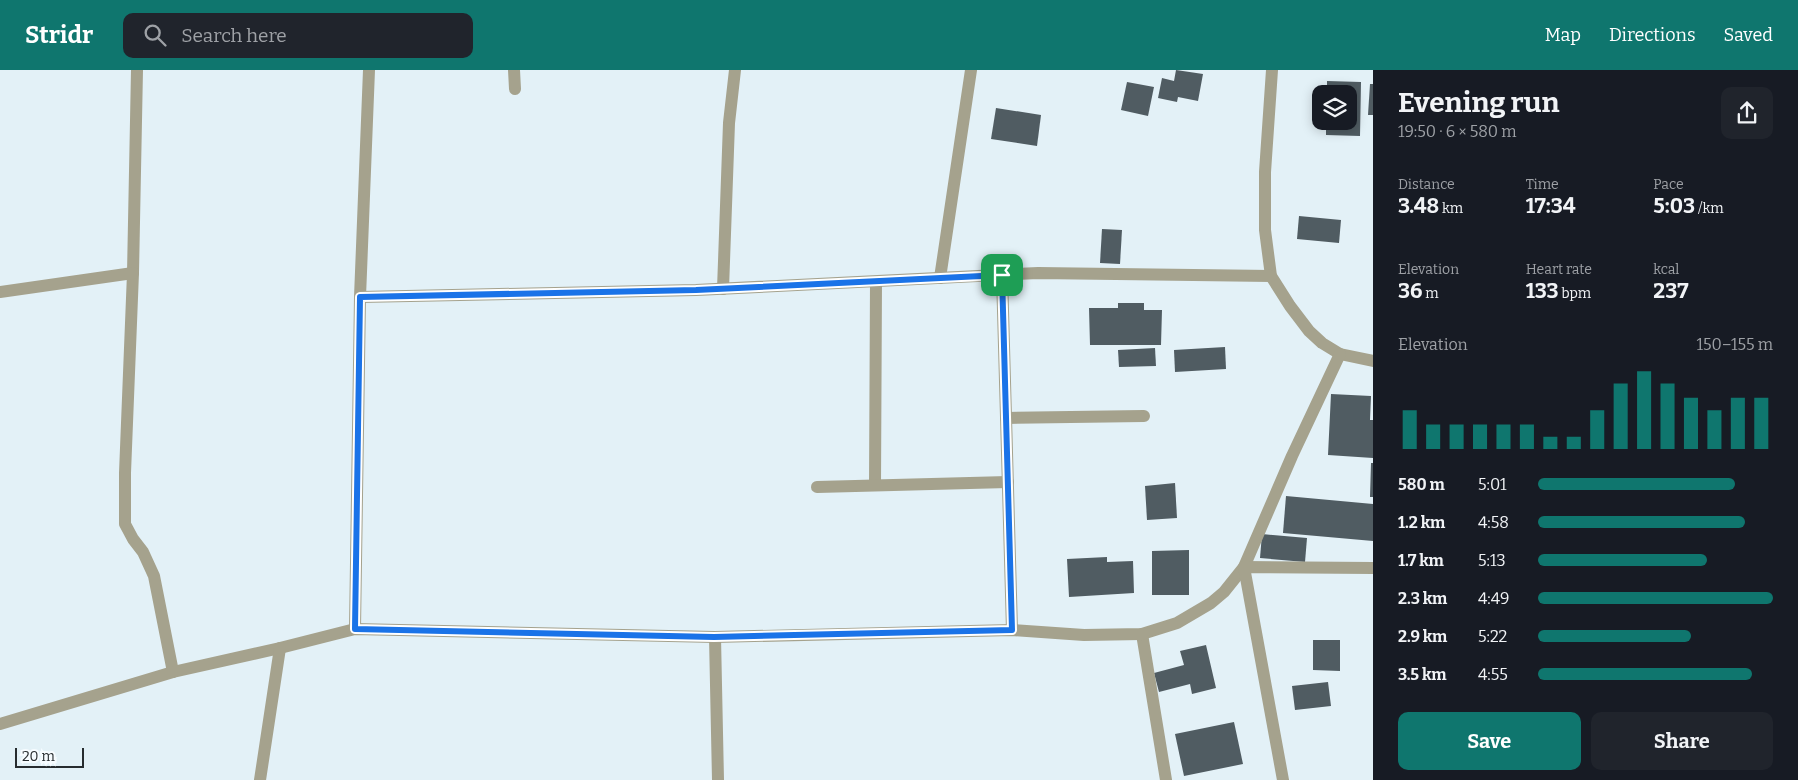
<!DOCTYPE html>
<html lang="en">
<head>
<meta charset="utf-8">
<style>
  :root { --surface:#171b24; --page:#20242c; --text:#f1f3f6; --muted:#9ea1a6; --accent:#0f766e }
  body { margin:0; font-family:Bitter,serif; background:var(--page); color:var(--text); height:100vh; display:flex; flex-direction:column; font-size:19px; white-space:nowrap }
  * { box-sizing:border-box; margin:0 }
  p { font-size:16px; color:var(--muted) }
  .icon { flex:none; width:28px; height:28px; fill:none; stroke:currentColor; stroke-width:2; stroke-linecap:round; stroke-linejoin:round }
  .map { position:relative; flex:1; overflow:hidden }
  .drawer { display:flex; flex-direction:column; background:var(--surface); width:425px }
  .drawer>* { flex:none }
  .controls { position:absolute; left:1312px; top:15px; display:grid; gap:10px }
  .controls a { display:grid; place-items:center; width:45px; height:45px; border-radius:10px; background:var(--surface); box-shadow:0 2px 12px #0003; font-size:25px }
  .scale { position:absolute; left:15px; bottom:12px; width:69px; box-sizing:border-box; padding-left:5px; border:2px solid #272c2f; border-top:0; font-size:14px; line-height:18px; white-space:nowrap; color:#272c2f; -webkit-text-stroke:4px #f7fcff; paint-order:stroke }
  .pin { position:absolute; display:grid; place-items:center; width:42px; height:42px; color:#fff; margin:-21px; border-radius:10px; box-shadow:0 2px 8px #0006 }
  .round { display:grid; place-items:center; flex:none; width:52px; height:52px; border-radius:10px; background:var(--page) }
  .overview { display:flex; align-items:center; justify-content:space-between; height:85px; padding:0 25px }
  h1 { font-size:28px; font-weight:700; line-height:38px }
  .metrics { display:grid; grid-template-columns:repeat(3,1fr); gap:8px; height:85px; padding:5px 25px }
  .metrics div { display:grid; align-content:center }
  .metrics b { font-size:21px; font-weight:700 }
  .metrics small { font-size:14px; font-weight:400 }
  .metrics p { font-size:14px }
  .chart { height:140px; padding:10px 25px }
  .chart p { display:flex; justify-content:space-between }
  .chart svg { width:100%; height:90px; margin-top:5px; stroke:var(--accent); stroke-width:6 }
  .primary-button { display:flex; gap:10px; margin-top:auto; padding:10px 25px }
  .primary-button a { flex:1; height:58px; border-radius:10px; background:var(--accent); color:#fff; font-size:20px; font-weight:700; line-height:58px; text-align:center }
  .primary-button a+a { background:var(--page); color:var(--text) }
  ul { padding:0 25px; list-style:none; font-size:16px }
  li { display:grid; grid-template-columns:80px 60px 1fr; align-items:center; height:38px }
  li i { height:12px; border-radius:6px; background:var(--accent) }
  header { display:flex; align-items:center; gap:30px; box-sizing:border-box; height:70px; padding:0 25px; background:var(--accent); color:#fff }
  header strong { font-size:24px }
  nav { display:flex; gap:28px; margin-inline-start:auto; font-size:18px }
  .search { width:350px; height:45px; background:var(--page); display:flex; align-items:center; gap:12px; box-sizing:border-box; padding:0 18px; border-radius:10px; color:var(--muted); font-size:19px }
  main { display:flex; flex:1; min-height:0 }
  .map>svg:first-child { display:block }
  .building { fill:#505c62 }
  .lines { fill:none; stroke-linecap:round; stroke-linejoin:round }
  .street { stroke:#a5a28d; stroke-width:12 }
  .route-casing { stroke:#fff; stroke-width:10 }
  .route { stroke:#1a73e8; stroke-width:6 }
</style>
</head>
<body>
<header>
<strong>Stridr</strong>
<div class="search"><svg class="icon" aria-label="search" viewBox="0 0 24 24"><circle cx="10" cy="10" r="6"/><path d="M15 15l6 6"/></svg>Search here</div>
<nav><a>Map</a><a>Directions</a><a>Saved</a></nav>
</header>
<main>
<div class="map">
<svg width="1373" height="710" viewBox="0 0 1373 710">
  <rect width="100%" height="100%" fill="#e3f1f7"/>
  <g class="building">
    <polygon points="1176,0 1203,4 1198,31 1178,27 1177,32 1158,28 1162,8 1174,11"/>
    <polygon points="1327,11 1361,12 1360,66 1326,65 1326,51 1349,51 1349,24 1327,24"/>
    <polygon points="1127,12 1154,17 1148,46 1121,40"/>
    <polygon points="1370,14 1373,14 1373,45 1368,45"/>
    <polygon points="996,38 1041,45 1037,76 991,69"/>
    <polygon points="1299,146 1341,150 1339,173 1297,169"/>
    <polygon points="1102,159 1122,160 1120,194 1100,193"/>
    <polygon points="1118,233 1144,233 1144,240 1162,240 1161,275 1090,275 1089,238 1118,238"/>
    <polygon points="1225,277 1226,299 1175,302 1174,280"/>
    <polygon points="1155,278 1156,296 1119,297 1118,280"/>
    <polygon points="1331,324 1371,326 1370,350 1373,350 1373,388 1328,385"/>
    <polygon points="1371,393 1373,393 1373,427 1370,427"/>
    <polygon points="1175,413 1177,448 1147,450 1145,416"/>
    <polygon points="1286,426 1373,434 1373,471 1283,463"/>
    <polygon points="1262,464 1307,468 1305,492 1260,488"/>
    <polygon points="1189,480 1189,525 1152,525 1152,481"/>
    <polygon points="1107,487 1107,492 1133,491 1134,523 1069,527 1067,489"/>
    <polygon points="1313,570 1340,570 1340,601 1313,600"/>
    <polygon points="1206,575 1216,618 1192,624 1190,614 1159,622 1154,603 1184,595 1180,581"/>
    <polygon points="1328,612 1331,636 1295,640 1292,616"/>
    <polygon points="1234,652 1243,694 1184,706 1175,664"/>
  </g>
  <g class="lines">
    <g class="street">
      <polyline points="137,0 133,203 125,403 125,454 133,469 143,482 154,506 173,602"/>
      <polyline points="514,0 515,19"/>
      <polyline points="1272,0 1265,102 1265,160 1271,206 1290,236 1309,261 1322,273 1340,284 1373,291"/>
      <polyline points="1002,205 1012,560"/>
      <polyline points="940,208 971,0"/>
      <polyline points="723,219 729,53 735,0"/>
      <polyline points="0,222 133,203"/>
      <polyline points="360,227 696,220 1038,203 1271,206"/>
      <polyline points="1006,348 1144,346"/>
      <polyline points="875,415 876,212"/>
      <polyline points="817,417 1008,412"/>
      <polyline points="355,559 360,227 369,0"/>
      <polyline points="1142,564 1166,710"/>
      <polyline points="715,567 718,710"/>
      <polyline points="0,654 173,602 280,578 355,559 715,567 1012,560 1084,565 1142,564 1177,553 1211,533 1224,522 1244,497 1292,386 1340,284"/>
      <polyline points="260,710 280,578"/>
      <polyline points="1283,710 1244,497 1373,498"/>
    </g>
  </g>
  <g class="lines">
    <defs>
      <polygon id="route" points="1002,205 1012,560 714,567 355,559 360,227 696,220"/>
    </defs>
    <use href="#route" class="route-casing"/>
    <use href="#route" class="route"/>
  </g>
</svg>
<div class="controls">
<a><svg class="icon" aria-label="layers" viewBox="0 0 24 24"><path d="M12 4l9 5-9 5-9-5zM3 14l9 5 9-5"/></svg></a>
</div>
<div class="scale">20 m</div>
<div class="pin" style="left:1002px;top:205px;background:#1e9e55"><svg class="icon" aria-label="arrive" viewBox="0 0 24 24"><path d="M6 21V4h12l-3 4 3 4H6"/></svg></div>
</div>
<section class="drawer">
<div class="overview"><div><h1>Evening run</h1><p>19:50 · 6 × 580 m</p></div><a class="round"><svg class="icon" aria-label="share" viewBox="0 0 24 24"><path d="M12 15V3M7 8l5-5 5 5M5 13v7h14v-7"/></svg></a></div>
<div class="metrics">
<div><p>Distance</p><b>3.48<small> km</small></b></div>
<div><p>Time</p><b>17:34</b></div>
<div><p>Pace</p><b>5:03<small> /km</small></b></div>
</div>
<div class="metrics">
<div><p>Elevation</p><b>36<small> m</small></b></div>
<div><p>Heart rate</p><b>133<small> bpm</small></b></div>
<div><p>kcal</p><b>237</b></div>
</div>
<div class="chart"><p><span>Elevation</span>150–155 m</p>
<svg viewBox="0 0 160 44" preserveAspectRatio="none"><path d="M5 44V25M15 44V32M25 44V32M35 44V32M45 44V32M55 44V32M65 44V38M75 44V38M85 44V25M95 44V12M105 44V6M115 44V12M125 44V19M135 44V25M145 44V19M155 44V19"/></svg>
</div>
<ul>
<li><b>580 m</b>5:01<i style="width:84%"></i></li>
<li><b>1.2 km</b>4:58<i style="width:88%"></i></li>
<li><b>1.7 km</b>5:13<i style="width:72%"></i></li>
<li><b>2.3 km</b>4:49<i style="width:100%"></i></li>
<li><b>2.9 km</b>5:22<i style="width:65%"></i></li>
<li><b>3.5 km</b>4:55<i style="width:91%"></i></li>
</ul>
<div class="primary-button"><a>Save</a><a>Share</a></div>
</section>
</main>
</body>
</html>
